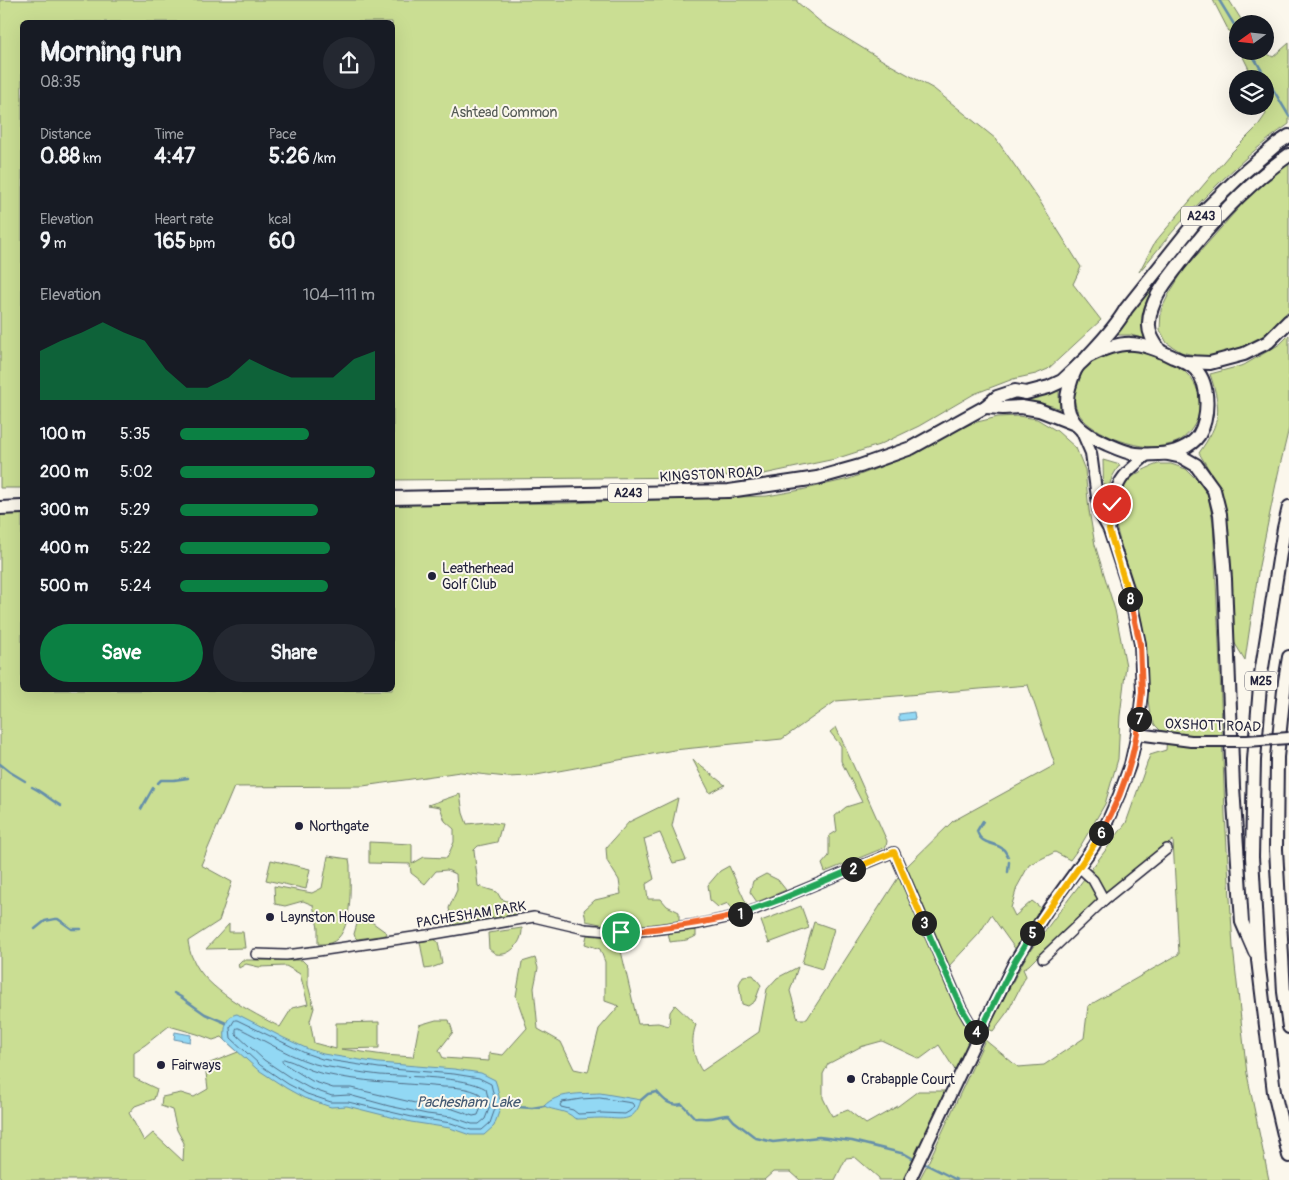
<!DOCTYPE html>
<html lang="en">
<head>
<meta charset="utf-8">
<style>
  :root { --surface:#171b24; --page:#242831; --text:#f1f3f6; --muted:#9ea1a6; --accent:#0b8043 }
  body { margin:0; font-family:Pangolin,sans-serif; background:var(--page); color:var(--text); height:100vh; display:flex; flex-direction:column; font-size:19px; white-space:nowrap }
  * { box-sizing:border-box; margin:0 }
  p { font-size:16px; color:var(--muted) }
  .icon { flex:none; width:28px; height:28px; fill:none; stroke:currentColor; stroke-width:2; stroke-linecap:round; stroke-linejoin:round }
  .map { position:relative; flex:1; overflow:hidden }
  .side { position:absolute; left:20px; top:20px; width:375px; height:672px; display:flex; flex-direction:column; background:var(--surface); border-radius:8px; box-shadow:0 5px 20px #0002 }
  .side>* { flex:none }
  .needle { width:32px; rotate:255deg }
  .controls { position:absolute; left:1229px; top:15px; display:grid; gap:10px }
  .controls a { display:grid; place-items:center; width:45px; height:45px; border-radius:50%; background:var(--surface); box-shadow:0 5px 20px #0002; font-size:25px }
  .pin { position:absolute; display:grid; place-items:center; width:42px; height:42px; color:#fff; margin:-21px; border:2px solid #fff; border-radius:50%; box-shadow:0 1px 5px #0007 }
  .km { position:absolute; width:25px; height:25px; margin:-12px; border-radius:50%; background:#222; color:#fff; font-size:14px; line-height:25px; text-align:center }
  .round { display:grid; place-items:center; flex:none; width:52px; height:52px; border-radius:26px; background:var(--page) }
  .headline { display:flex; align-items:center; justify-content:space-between; height:85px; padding:0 20px }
  h1 { font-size:28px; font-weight:800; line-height:38px }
  .figures { display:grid; grid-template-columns:repeat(3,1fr); gap:8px; height:85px; padding:5px 20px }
  .figures div { display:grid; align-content:center }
  .figures b { font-size:21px; font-weight:800 }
  .figures small { font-size:14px; font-weight:400 }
  .figures p { font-size:14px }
  .chart { height:140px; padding:10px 20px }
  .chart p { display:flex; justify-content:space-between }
  .chart svg { width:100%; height:90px; margin-top:5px; fill:var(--accent); opacity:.7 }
  .button { display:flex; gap:10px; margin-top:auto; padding:10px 20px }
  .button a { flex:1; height:58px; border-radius:30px; background:var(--accent); color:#fff; font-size:20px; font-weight:800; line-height:58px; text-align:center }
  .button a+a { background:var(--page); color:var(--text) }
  ul { padding:0 20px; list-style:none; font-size:16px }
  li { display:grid; grid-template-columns:80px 60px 1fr; align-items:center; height:38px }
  li i { height:12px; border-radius:6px; background:var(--accent) }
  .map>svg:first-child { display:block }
  .green { fill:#cade93; stroke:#768067; fill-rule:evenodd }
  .water { fill:#92d8f4; stroke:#658faa }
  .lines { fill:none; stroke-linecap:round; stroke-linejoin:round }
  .shore { stroke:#4f6b85; stroke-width:1 }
  .stream { stroke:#658faa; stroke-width:2.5 }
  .minor-casing { stroke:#22223b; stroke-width:12 }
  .major-casing { stroke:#22223b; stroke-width:14 }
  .highway-casing { stroke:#22223b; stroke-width:16 }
  .minor { stroke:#fbf7ec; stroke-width:9 }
  .major { stroke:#fbf7ec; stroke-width:10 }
  .highway { stroke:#fbf7ec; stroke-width:12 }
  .major-bridge-casing { stroke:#22223b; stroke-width:14; stroke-linecap:butt }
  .major-bridge { stroke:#fbf7ec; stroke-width:10 }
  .split-1-casing { stroke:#fff; stroke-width:10 }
  .split-2-casing { stroke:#fff; stroke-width:10 }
  .split-3-casing { stroke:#fff; stroke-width:10 }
  .split-4-casing { stroke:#fff; stroke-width:10 }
  .split-5-casing { stroke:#fff; stroke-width:10 }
  .split-6-casing { stroke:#fff; stroke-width:10 }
  .split-7-casing { stroke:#fff; stroke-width:10 }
  .split-8-casing { stroke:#fff; stroke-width:10 }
  .split-9-casing { stroke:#fff; stroke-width:10 }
  .split-1 { stroke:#f0652b; stroke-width:6 }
  .split-2 { stroke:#22a559; stroke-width:6 }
  .split-3 { stroke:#f5b400; stroke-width:6 }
  .split-4 { stroke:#22a559; stroke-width:6 }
  .split-5 { stroke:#22a559; stroke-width:6 }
  .split-6 { stroke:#f5b400; stroke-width:6 }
  .split-7 { stroke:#f0652b; stroke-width:6 }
  .split-8 { stroke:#f0652b; stroke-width:6 }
  .split-9 { stroke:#f5b400; stroke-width:6 }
  .poi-dot { fill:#22223b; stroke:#fbf7ec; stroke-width:2 }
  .labels { text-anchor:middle; stroke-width:4; stroke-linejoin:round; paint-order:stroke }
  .shield { fill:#fbf7ec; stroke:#636270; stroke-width:1 }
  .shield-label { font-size:12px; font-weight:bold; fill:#22223b }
  .park-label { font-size:14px; fill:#545a55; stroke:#fbf7ec }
  .street-label { font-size:14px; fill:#22223b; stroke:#fbf7ec }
  .poi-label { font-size:14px; fill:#22223b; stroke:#fbf7ec; text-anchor:start }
  .water-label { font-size:15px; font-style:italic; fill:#445972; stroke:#fbf7ec }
</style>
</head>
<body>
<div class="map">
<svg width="1289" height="1180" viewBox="0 0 1289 1180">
  <rect width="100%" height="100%" fill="#fbf7ec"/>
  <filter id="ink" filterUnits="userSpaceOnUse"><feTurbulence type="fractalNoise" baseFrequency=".02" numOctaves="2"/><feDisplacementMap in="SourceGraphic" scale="10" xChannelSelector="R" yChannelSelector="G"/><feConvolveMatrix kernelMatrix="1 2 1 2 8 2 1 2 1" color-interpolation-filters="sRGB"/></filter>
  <g filter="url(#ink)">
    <g class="green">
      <polygon points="0,0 797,0 797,2 823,24 887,63 934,89 996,139 1039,200 1081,267 1073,284 1101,320 1048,369 1036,374 1013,379 974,394 919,426 879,445 835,459 764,474 700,477 393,480 392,22 22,22 22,488 0,488"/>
      <polygon points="1213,0 1229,0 1244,24 1238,24 1237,47"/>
      <path d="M1289 43V124C1250 151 1216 185 1184 219 1168 236 1154 255 1139 272L1155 242 1229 155 1257 127 1266 114 1264 106H1265V79H1254L1240 51H1262L1273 57Z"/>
      <polygon points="1289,163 1289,310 1273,328 1250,345 1228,353 1203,357 1181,352 1167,343 1160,330 1161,310 1169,294 1183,271 1250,195"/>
      <path d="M1157 278 1159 279C1147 299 1136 315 1145 339L1131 335H1114Z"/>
      <path d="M1289 335V428L1278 474 1259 566 1245 660 1234 642 1224 505 1214 478 1199 453C1221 421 1222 411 1210 374L1244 365 1280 344Z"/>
      <path d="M1133 350C1149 354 1166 357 1179 367 1199 381 1207 406 1193 427 1189 433 1184 439 1177 442 1170 445 1159 447 1151 447 1129 446 1088 432 1078 412 1071 398 1074 381 1082 368 1085 364 1093 360 1097 357 1100 355 1103 352 1107 351 1115 349 1125 350 1133 350Z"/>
      <path d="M1059 388V401L1061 409C1039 401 1024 401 1002 404L1001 402 1023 398Z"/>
      <path d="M1018 416 1037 419 1057 431 1076 448 1085 470 1089 510 1095 545 1115 610 1126 666 1120 716 1118 759 1105 804 1081 845 1070 860 1055 852 1029 865 1017 887 1011 908 1015 916 1032 901 1041 908 1016 950 991 915 979 934 948 967 939 970 961 1015 972 1035 955 1070 939 1045 920 1059 882 1041 860 1047 828 1064 823 1074V1098L832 1116 848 1110 866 1124 898 1106 918 1091H945L904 1180H879V1178L855 1157 846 1158 835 1180H800L791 1172H773L764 1180H0V513H22V690H392L393 504 568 503 767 496 801 490 849 479 899 460 954 431 973 423 998 417ZM1028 685 1055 765 953 821 907 866 898 878 807 1019H798L790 991 798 967 777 978 767 989 759 1032 702 1071C693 1058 690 1040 696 1025L675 1005 670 1012 669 1026 658 1023 638 1024 618 938 587 935 585 944 600 949 605 962V1001L619 1006 599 1029 588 1072 574 1069 561 1042 538 1029 534 988 538 968 535 958 522 962 516 996 527 1028 503 1055 489 1053V1061L443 1058 439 1050 453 1032 449 1020H436L419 1025 413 1057 384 1055 341 1049 379 1048V1022L336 1023V1049L314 1043 310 1021 314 1008 308 985V966L302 960H242L238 964 239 968 246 964 259 967 286 966 300 974 308 1004 292 1008 280 1027C253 1013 205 989 193 959 190 954 189 947 188 941L219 921 232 882 201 865 234 787 363 786 460 772 507 777 531 776 674 750 782 739 836 701ZM169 1026 197 1034 213 1040 222 1037 238 1052 205 1065 208 1089 194 1097 181 1093 162 1097 161 1106 172 1110 177 1130 184 1143 183 1161 153 1133 144 1141 129 1113 135 1106 154 1099 157 1089 134 1078V1052L145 1045Z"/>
      <path d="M1103 460 1120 465C1109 478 1107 493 1106 509H1104Z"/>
      <path d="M1158 464H1171L1186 469 1197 480 1208 495 1213 522 1219 644 1225 815 1233 947 1247 1074 1269 1180H919L927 1165 985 1040 1018 1067 1044 1065 1084 1038 1088 1006 1179 954 1173 840 1041 953 1029 965 1023 969 1026 976 1008 1011 993 1031 988 1029 1023 962 1032 948 1126 823 1150 755 1166 750 1167 734 1161 731 1155 725 1150 715 1148 700 1147 669 1142 623 1116 526C1115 492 1125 475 1158 464Z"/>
      <polygon points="836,727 887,841 886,847 825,872 822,864 829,856 829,836 837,831 835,816 846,807 862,802 841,761 841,746 830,732"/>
      <polygon points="693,760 725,785 710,793"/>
      <polygon points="460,794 463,813 467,824 487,822 502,824 497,842 478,846 474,850 478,886 497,892 501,899 513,903 517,914 452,925 449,908 457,890 456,874 447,870 436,871 425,884 411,873 410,864 369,863 369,842 412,844 412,864 424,857 447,858 454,842 454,829 445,821 440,807 428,805"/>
      <polygon points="678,798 672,826 686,860 673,863 660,833 644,839 654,879 646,884 648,899 661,899 667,906 679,912 679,921 646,926 605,925 586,921 584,910 595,900 621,894 619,880 607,861 606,848 629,822"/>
      <path d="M328 856 349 859 350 865C350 884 354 936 330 943 327 944 322 944 318 944V928L313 905 303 901 285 906 275 904 274 886 312 893 322 888Z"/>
      <polygon points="271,860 310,869 306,889 266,880"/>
      <polygon points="729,866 747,905 732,909 728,903 718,907 710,900 708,885 720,871"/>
      <polygon points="766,874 778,880 786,890 757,902 750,892 753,881"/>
      <polygon points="801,906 809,928 769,943 761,921"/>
      <polygon points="362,915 387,933 386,935 357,939 355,937 354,934 359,917"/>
      <polygon points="814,922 834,929 822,969 802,963"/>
      <polygon points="229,924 229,932 243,932 245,948 206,949"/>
      <path d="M522 928C523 941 511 957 496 954 496 954 490 950 489 949L488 933Z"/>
      <path d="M696 930V936C686 942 681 940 670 942L668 932Z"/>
      <polygon points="434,939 438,942 442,964 431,968 425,969 420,942"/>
      <polygon points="753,975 761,985 755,1001 748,1006 742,1004 739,984 743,976"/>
    </g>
    <g class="water">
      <polygon points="914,712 915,719 899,721 899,714"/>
      <path d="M237 1014 284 1038 308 1049 323 1054 379 1063 454 1069 481 1073 495 1080 497 1086 501 1106 494 1126 484 1135H470L450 1128 411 1122 347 1106 331 1107 304 1098 286 1088 257 1069 225 1040C224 1029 225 1016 237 1014Z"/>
      <polygon points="175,1032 191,1035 190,1042 174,1039"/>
      <path d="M600 1093 641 1100C634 1125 620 1118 600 1118 593 1118 585 1119 577 1119L574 1118C567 1110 553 1111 544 1106 557 1092 582 1094 600 1093Z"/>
    </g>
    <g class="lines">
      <g class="shore">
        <polygon points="235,1020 237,1020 305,1053 322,1059 379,1068 454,1074 479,1078 491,1084 496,1106 490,1123 482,1130 471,1130 451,1123 412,1117 348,1102 331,1102 307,1094 288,1084 260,1065 231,1038 230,1028"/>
        <path d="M237 1028H239C264 1040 297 1061 323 1066 342 1069 361 1073 380 1075 407 1077 465 1076 486 1089L490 1106 485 1119 479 1124H472L452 1117 427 1114 389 1106 349 1095 332 1096 309 1088 291 1078 264 1060 236 1034V1030Z"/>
        <path d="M284 1059C296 1062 307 1070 320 1073 360 1082 402 1083 443 1087 454 1087 470 1088 480 1094L482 1105 478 1115 473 1116 453 1109 415 1103 351 1088H333L312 1081 283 1063 282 1061Z"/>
        <polygon points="600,1098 632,1103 634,1106 630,1111 625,1114 602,1113 578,1114 573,1110 561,1107 560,1105 562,1102 581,1099"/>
      </g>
      <g class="stream">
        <polyline points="1219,0 1238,31"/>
        <polyline points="1250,51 1289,116"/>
        <polyline points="0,764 10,772 25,781"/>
        <polyline points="158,783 161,780 174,780 188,778"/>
        <path d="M32 787C42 792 51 800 61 806"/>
        <polyline points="141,809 153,788"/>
        <path d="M983 821 977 831C981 846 995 841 1004 850 1005 851 1007 855 1008 857"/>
        <polyline points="1008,872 1009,862"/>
        <polyline points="35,929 45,921 55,919 58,919 72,929 81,929"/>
        <polyline points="174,993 181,997 205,1014 226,1023"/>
        <path d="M641 1100 648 1094 657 1092C664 1100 670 1107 682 1104L695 1118C702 1118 710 1119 716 1117 721 1116 724 1115 729 1115L734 1121 756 1138 773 1142 819 1137 852 1141 905 1154 912 1158"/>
        <polyline points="501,1106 532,1108 544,1106"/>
        <polyline points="925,1164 957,1180"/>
      </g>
      <defs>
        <g id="minor">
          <polyline points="1079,867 1093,880 1104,900"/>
          <polyline points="256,954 286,955 318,951 434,934 534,917 585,929 621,932 652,930 699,924 740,915 754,910 894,852 961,1007 978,1036"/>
          <polyline points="1043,958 1104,900 1167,849"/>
        </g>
        <g id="major">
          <path d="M1109 529C1111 511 1112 491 1124 476 1131 468 1140 461 1148 454"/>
          <polyline points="1137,734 1191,741"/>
          <polyline points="910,1180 978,1036 1014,963 1048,909 1094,846 1108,820 1119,795 1130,765 1137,734 1142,692 1140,644 1129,591 1109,530 1099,512 1091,453 1081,430"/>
        </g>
        <g id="highway">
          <path d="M1160 351C1155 343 1148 334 1149 323 1150 301 1165 283 1178 266 1210 224 1246 185 1289 155"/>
          <path d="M1087 357C1122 339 1138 340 1173 357 1181 360 1191 364 1196 370 1210 385 1209 418 1199 435 1191 447 1173 454 1159 454 1152 454 1144 455 1136 454 1127 453 1116 448 1107 444 1083 434 1060 419 1069 388 1071 381 1073 373 1077 367 1080 363 1085 360 1088 356 1101 342 1116 327 1126 309L1204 211 1241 175 1277 144 1289 136"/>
          <polyline points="1185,362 1210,363 1244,354 1268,342 1289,321"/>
          <polyline points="985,407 1003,408 1021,407 1039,410 1075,424"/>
          <polyline points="1168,454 1182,457 1196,465 1214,490 1220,514 1225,579 1233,787 1242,922 1255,952"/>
          <polyline points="392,498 729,491 817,478 860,466 911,448 985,407 997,397 1015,391 1026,393 1049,387 1062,381 1077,367"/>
          <polyline points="1289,507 1284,528 1261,674 1254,760 1252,857 1258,960 1274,1092 1289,1156"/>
          <polyline points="0,508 22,507"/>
          <polyline points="1289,657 1285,681 1277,757 1276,849 1284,992 1289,1027"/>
        </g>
      </defs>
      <use href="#minor" class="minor-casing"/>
      <use href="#major" class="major-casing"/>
      <use href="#highway" class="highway-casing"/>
      <use href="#minor" class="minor"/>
      <use href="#major" class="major"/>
      <use href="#highway" class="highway"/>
      <defs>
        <polyline id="major-bridge" points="1191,741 1247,741 1289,738"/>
      </defs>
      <use href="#major-bridge" class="major-bridge-casing"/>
      <use href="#major-bridge" class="major-bridge"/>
    </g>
  </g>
  <g class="lines" filter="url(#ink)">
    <defs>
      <path id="split-1" d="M621 932C662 929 700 924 740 914"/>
      <polyline id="split-2" points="740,914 779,900 853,869"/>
      <polyline id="split-3" points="853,869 894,852 924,923"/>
      <polyline id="split-4" points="924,923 961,1007 976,1032"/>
      <polyline id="split-5" points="976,1032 978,1036 1014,963 1032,933"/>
      <path id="split-6" d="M1032 933C1055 899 1081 868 1101 833"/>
      <path id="split-7" d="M1101 833C1121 798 1134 759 1139 719"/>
      <polyline id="split-8" points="1130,599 1140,644 1142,692 1139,719"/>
      <polyline id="split-9" points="1112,504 1109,530 1130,599"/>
    </defs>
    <use href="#split-1" class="split-1-casing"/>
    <use href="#split-2" class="split-2-casing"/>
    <use href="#split-3" class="split-3-casing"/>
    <use href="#split-4" class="split-4-casing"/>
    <use href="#split-5" class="split-5-casing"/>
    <use href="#split-6" class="split-6-casing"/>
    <use href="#split-7" class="split-7-casing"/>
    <use href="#split-8" class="split-8-casing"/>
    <use href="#split-9" class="split-9-casing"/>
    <use href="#split-1" class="split-1"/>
    <use href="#split-2" class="split-2"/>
    <use href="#split-3" class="split-3"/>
    <use href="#split-4" class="split-4"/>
    <use href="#split-5" class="split-5"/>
    <use href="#split-6" class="split-6"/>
    <use href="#split-7" class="split-7"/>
    <use href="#split-8" class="split-8"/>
    <use href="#split-9" class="split-9"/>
  </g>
  <g class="poi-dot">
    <circle cx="432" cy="576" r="5"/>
    <circle cx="299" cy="826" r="5"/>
    <circle cx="270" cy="917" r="5"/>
    <circle cx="161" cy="1065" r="5"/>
    <circle cx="851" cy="1079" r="5"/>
  </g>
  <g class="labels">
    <g class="shield">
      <rect x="1181" y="206.5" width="40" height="19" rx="4"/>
      <rect x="608" y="483.5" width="40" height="19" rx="4"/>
      <rect x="1245" y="671.5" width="32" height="19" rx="4"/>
    </g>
    <g class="shield-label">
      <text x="1201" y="220">A243</text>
      <text x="628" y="497">A243</text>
      <text x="1261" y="685">M25</text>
    </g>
    <g class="park-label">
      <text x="504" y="117">Ashtead Common</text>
    </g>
    <g class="street-label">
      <text transform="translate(711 474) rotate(-3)" y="5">KINGSTON ROAD</text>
      <text transform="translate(1213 725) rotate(2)" y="5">OXSHOTT ROAD</text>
      <text transform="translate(471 914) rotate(-9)" y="5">PACHESHAM PARK</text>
    </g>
    <g class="poi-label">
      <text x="442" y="573">Leatherhead<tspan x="442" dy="16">Golf Club</tspan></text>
      <text x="309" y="831">Northgate</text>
      <text x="280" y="922">Laynston House</text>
      <text x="171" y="1070">Fairways</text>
      <text x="861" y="1084">Crabapple Court</text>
    </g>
    <g class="water-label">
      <text x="468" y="1107">Pachesham Lake</text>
    </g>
  </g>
</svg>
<div class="controls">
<a><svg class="needle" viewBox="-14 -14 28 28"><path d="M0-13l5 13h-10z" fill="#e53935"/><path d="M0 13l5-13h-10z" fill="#9ea1a6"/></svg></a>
<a><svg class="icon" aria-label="layers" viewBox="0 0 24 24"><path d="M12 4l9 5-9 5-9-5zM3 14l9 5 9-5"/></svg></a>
</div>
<div class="pin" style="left:621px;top:932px;background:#1e9e55"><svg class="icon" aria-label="arrive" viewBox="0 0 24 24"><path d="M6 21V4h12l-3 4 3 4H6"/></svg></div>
<div class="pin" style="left:1112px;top:504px;background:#d93025"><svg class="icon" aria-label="check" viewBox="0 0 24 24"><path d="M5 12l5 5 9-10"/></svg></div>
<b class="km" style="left:740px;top:914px">1</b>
<b class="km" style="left:853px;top:869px">2</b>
<b class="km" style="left:924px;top:923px">3</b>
<b class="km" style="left:976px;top:1032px">4</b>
<b class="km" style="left:1032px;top:933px">5</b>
<b class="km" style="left:1101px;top:833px">6</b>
<b class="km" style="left:1139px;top:719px">7</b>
<b class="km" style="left:1130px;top:599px">8</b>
<section class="side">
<div class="headline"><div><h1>Morning run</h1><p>08:35</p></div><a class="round"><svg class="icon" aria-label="share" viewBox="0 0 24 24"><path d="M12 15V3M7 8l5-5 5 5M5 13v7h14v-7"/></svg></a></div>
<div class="figures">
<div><p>Distance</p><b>0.88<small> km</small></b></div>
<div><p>Time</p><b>4:47</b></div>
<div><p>Pace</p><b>5:26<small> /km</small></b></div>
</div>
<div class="figures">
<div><p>Elevation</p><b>9<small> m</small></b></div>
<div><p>Heart rate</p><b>165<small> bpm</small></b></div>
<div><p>kcal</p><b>60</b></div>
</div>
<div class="chart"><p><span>Elevation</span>104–111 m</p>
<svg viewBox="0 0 160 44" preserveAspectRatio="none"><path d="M0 44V20L10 15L20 11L30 6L40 11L50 15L60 29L70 38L80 38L90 33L100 24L110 29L120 33L130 33L140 33L150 24L160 20V44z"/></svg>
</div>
<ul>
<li><b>100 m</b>5:35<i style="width:66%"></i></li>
<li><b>200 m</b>5:02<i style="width:100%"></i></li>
<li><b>300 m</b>5:29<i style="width:71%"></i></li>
<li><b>400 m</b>5:22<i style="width:77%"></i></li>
<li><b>500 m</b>5:24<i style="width:76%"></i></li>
</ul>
<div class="button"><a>Save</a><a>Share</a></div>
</section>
</div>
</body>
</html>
